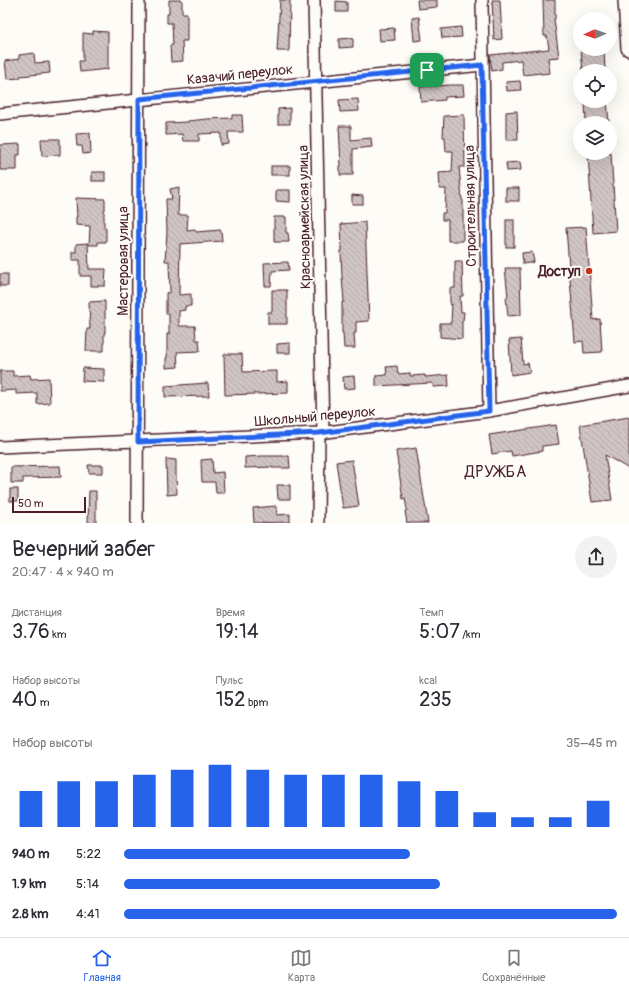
<!DOCTYPE html>
<html lang="ru">
<head>
<meta charset="utf-8">
<style>
  :root { --surface:#fff; --page:#f2f2f3; --text:#2b2b33; --muted:#7c7c81; --line:#e1e1e2; --accent:#2563eb }
  body { margin:0; font-family:Pangolin,sans-serif; background:var(--page); color:var(--text); height:100vh; display:flex; flex-direction:column; font-size:15px; white-space:nowrap }
  * { box-sizing:border-box; margin:0 }
  p { font-size:13px; color:var(--muted) }
  .icon { flex:none; width:22px; height:22px; fill:none; stroke:currentColor; stroke-width:2; stroke-linecap:round; stroke-linejoin:round }
  .map { position:relative; height:523px; overflow:hidden }
  .panel { display:flex; flex-direction:column; background:var(--surface); flex:1 }
  .panel>* { flex:none }
  .needle { width:26px; rotate:268deg }
  .fabs { position:absolute; left:573px; top:12px; display:grid; gap:8px }
  .fabs a { display:grid; place-items:center; width:44px; height:44px; border-radius:50%; background:var(--surface); box-shadow:0 4px 16px #0002; font-size:20px }
  .scale { position:absolute; left:12px; bottom:10px; width:74px; box-sizing:border-box; padding-left:4px; border:2px solid #4a1f2b; border-top:0; font-size:11px; line-height:14px; white-space:nowrap; color:#4a1f2b; -webkit-text-stroke:3px #fdfcf7; paint-order:stroke }
  .pin { position:absolute; display:grid; place-items:center; width:34px; height:34px; color:#fff; margin:-17px; border-radius:8px; box-shadow:0 2px 6px #0006 }
  .round { display:grid; place-items:center; flex:none; width:42px; height:42px; border-radius:21px; background:var(--page) }
  .headline { display:flex; align-items:center; justify-content:space-between; height:68px; padding:0 12px }
  h1 { font-size:22px; font-weight:600; line-height:30px }
  .stats { display:grid; grid-template-columns:repeat(3,1fr); gap:6px; height:68px; padding:4px 12px }
  .stats div { display:grid; align-content:center }
  .stats b { font-size:20px; font-weight:600 }
  .stats small { font-size:11px; font-weight:400 }
  .stats p { font-size:11px }
  .chart { height:112px; padding:8px 12px }
  .chart p { display:flex; justify-content:space-between }
  .chart svg { width:100%; height:72px; margin-top:4px; stroke:var(--accent); stroke-width:6 }
  ul { padding:0 12px; list-style:none; font-size:13px }
  li { display:grid; grid-template-columns:64px 48px 1fr; align-items:center; height:30px }
  li i { height:10px; border-radius:5px; background:var(--accent) }
  .dock { display:flex; justify-content:space-around; align-items:center; height:56px; border-top:1px solid var(--line); background:var(--surface); font-size:11px; color:var(--muted) }
  .dock a { display:grid; justify-items:center; gap:2px }
  .dock .on { color:var(--accent) }
  .map>svg:first-child { display:block }
  .building { fill:url(#building-back-hatch); stroke:#4a1f2b }
  .lines { fill:none; stroke-linecap:round; stroke-linejoin:round }
  .street-casing { stroke:#4a1f2b; stroke-width:14 }
  .secondary-casing { stroke:#4a1f2b; stroke-width:18 }
  .street { stroke:#fdfcf7; stroke-width:11 }
  .secondary { stroke:#fdfcf7; stroke-width:15 }
  .route-casing { stroke:#fff; stroke-width:8 }
  .route { stroke:#2563eb; stroke-width:5 }
  .poi-dot { fill:#c8321e; stroke:#fdfcf7; stroke-width:1.5 }
  .labels { text-anchor:middle; stroke-width:4; stroke-linejoin:round; paint-order:stroke }
  .street-label { font-size:14px; fill:#4a1f2b; stroke:#fdfcf7 }
  .poi-label { font-size:14px; font-weight:bold; fill:#4a1f2b; stroke:#fdfcf7; text-anchor:end }
  .quarter-label { font-size:16px; letter-spacing:1px; fill:#4a1f2b; stroke:#fdfcf7 }
</style>
</head>
<body>
<div class="map">
<svg width="629" height="523" viewBox="0 0 629 523">
  <defs>
    <pattern id="building-back-hatch" width="6" height="6" patternUnits="userSpaceOnUse"><rect width="6" height="6" fill="#d0c5c4"/><path d="M-1 5l2 2M0 0l6 6M5-1l2 2" fill="none" stroke="#b4a9a9"/></pattern>
  </defs>
  <rect width="100%" height="100%" fill="#fdfcf7"/>
  <filter id="ink" filterUnits="userSpaceOnUse"><feTurbulence type="fractalNoise" baseFrequency=".025" numOctaves="2"/><feDisplacementMap in="SourceGraphic" scale="8" xChannelSelector="R" yChannelSelector="G"/><feConvolveMatrix kernelMatrix="1 2 1 2 8 2 1 2 1" color-interpolation-filters="sRGB"/></filter>
  <g filter="url(#ink)">
    <g class="building">
      <polygon points="169,0 182,0 182,13 187,13 187,41 182,41 183,61 171,62 170,45 173,45 172,23 167,23 167,14 169,14"/>
      <polygon points="280,0 290,0 289,51 277,51"/>
      <polygon points="417,0 437,0 437,7 418,9"/>
      <polygon points="492,0 500,0 502,39 494,40"/>
      <polygon points="543,0 555,0 555,19 554,19 559,57 548,58 550,73 541,74 541,73 523,75 521,60 502,62 502,69 492,71 490,55 549,49 547,36 544,36"/>
      <polygon points="336,1 347,2 347,12 336,12"/>
      <polygon points="419,17 422,40 414,41 412,18"/>
      <polygon points="461,27 462,37 442,38 441,29"/>
      <polygon points="394,28 395,40 380,41 379,29"/>
      <polygon points="93,31 108,32 108,69 80,72 79,61 83,61 83,33 93,34"/>
      <polygon points="353,38 353,47 339,48 339,39"/>
      <polygon points="581,49 604,49 605,71 583,71"/>
      <polygon points="34,53 35,63 49,62 50,73 20,76 20,78 7,79 5,61 19,59 19,55"/>
      <polygon points="520,81 521,90 507,91 506,82"/>
      <polygon points="451,85 463,85 464,96 445,97 445,100 421,102 420,87"/>
      <polygon points="358,99 359,111 340,112 339,100"/>
      <polygon points="585,101 607,101 609,123 586,123"/>
      <polygon points="290,108 290,124 278,124 278,109"/>
      <polygon points="517,111 518,140 506,140 506,112"/>
      <polygon points="232,115 242,115 243,132 228,132 229,144 221,145 221,133 199,134 199,141 183,141 182,134 166,135 166,123 188,122 188,121 207,119 232,118"/>
      <polygon points="464,115 465,167 459,167 462,200 463,200 463,241 448,241 448,220 442,220 442,213 445,213 446,189 440,189 439,173 452,172 453,151 446,151 445,137 443,137 444,116"/>
      <polygon points="339,126 351,126 351,140 371,138 372,147 353,149 353,175 340,175 340,166 341,166"/>
      <polygon points="90,133 91,153 83,154 82,146 77,146 76,134"/>
      <polygon points="41,139 60,139 60,155 42,156"/>
      <polygon points="20,144 20,155 17,155 17,170 0,170 0,145"/>
      <polygon points="588,153 611,153 616,231 593,233"/>
      <polygon points="520,162 521,170 507,171 506,163"/>
      <rect x="271" y="166" width="19" height="9"/>
      <rect x="92" y="172" width="13" height="9"/>
      <polygon points="179,187 178,215 188,215 187,230 195,229 196,232 221,230 222,241 180,244 179,295 191,294 191,306 185,306 185,310 179,311 179,326 195,326 196,340 199,340 200,351 177,352 178,367 166,368 166,358 167,358 167,334 169,334 169,314 166,314 166,293 170,292 169,261 165,261 167,233 166,199 172,199 170,189"/>
      <rect x="506" y="188" width="13" height="13"/>
      <polygon points="276,190 290,190 290,202 276,201"/>
      <polygon points="352,195 363,196 363,204 352,204"/>
      <polygon points="76,198 105,199 105,210 104,210 104,228 106,228 106,242 98,242 98,245 89,245 90,226 76,225 76,217 77,217"/>
      <polygon points="274,217 286,217 286,233 288,233 289,242 274,242"/>
      <rect x="506" y="220" width="8" height="27"/>
      <polygon points="365,222 369,321 356,322 356,333 354,333 355,348 344,348 343,333 342,333 342,302 344,302 342,277 341,251 342,251 341,224"/>
      <polygon points="586,227 593,320 600,319 602,352 584,353 583,341 575,342 566,228"/>
      <polygon points="88,243 89,269 106,269 105,286 91,286 91,276 80,276 80,260 72,260 72,252 76,252 76,244"/>
      <polygon points="532,252 534,262 523,264 522,253"/>
      <polygon points="455,261 462,261 463,296 460,296 461,312 464,312 463,321 462,321 462,339 440,337 440,323 451,323 452,304 450,305 450,288 455,288"/>
      <polygon points="288,262 289,270 272,271 271,286 265,286 264,263"/>
      <polygon points="505,268 520,268 521,315 508,316 506,297 508,297"/>
      <rect x="0" y="274" width="8" height="12"/>
      <polygon points="272,290 287,290 287,324 268,324 268,312 272,312"/>
      <polygon points="105,301 105,333 104,333 104,351 86,351 87,329 90,329 89,302"/>
      <polygon points="521,339 523,364 528,363 530,372 511,375 509,340"/>
      <polygon points="290,343 290,353 277,353 277,344"/>
      <polygon points="224,354 242,354 243,372 277,371 277,382 288,381 288,393 225,395"/>
      <polygon points="397,366 398,374 410,373 410,376 425,375 425,377 448,375 449,386 433,387 433,383 376,386 376,376 387,375 386,367"/>
      <polygon points="83,368 104,369 104,382 82,381"/>
      <polygon points="0,371 13,371 13,376 30,375 31,379 49,378 50,403 37,404 37,393 16,394 16,390 0,391"/>
      <polygon points="354,376 355,388 344,389 343,377"/>
      <polygon points="208,383 209,396 165,397 165,386"/>
      <polygon points="629,417 629,469 605,455 612,500 592,502 580,425"/>
      <polygon points="556,425 559,444 542,446 542,451 512,456 511,451 492,454 489,435"/>
      <polygon points="416,448 428,523 407,523 405,511 407,510 405,498 403,499 396,451"/>
      <polygon points="262,456 289,456 290,468 272,468 272,467 245,468 245,457"/>
      <polygon points="166,459 176,460 176,477 177,494 167,495"/>
      <polygon points="212,459 213,473 223,472 224,493 216,493 215,482 202,482 201,460"/>
      <polygon points="352,460 359,506 343,508 336,462"/>
      <polygon points="88,465 103,465 103,473 89,473"/>
      <polygon points="60,466 61,477 23,478 23,483 11,483 11,467"/>
      <polygon points="277,485 290,485 290,499 278,499"/>
      <rect x="10" y="489" width="8" height="12"/>
      <polygon points="89,491 96,491 96,523 88,523"/>
      <polygon points="276,506 277,515 290,514 290,522 254,523 253,508"/>
    </g>
    <g class="lines">
      <defs>
        <g id="street">
          <polyline points="314,0 323,433"/>
          <polyline points="482,0 489,411"/>
          <polyline points="0,114 482,65"/>
          <polyline points="0,447 319,433 489,411 629,386"/>
          <polyline points="137,523 139,0"/>
          <polyline points="318,523 319,433"/>
        </g>
        <polyline id="secondary" points="626,0 629,48"/>
      </defs>
      <use href="#street" class="street-casing"/>
      <use href="#secondary" class="secondary-casing"/>
      <use href="#street" class="street"/>
      <use href="#secondary" class="secondary"/>
    </g>
  </g>
  <g class="lines" filter="url(#ink)">
    <defs>
      <polygon id="route" points="482,65 489,411 319,433 138,442 139,99"/>
    </defs>
    <use href="#route" class="route-casing"/>
    <use href="#route" class="route"/>
  </g>
  <circle class="poi-dot" cx="589" cy="271" r="4"/>
  <g class="labels">
    <g class="street-label">
      <text transform="translate(240 74) rotate(-6)" y="5">Казачий переулок</text>
      <text transform="translate(470 206) rotate(-91)" y="5">Строительная улица</text>
      <text transform="translate(304 217) rotate(-91)" y="5">Красноармейская улица</text>
      <text transform="translate(123 261) rotate(-90)" y="5">Мастеровая улица</text>
      <text transform="translate(315 416) rotate(-5)" y="5">Школьный переулок</text>
    </g>
    <g class="poi-label">
      <text x="581" y="276">Доступ</text>
    </g>
    <g class="quarter-label">
      <text x="496" y="477">ДРУЖБА</text>
    </g>
  </g>
</svg>
<div class="fabs">
<a><svg class="needle" viewBox="-14 -14 28 28"><path d="M0-13l5 13h-10z" fill="#e53935"/><path d="M0 13l5-13h-10z" fill="#7c7c81"/></svg></a>
<a><svg class="icon" aria-label="locate" viewBox="0 0 24 24"><circle cx="12" cy="12" r="6"/><path d="M12 2v4M12 18v4M2 12h4M18 12h4"/></svg></a>
<a><svg class="icon" aria-label="layers" viewBox="0 0 24 24"><path d="M12 4l9 5-9 5-9-5zM3 14l9 5 9-5"/></svg></a>
</div>
<div class="scale">50 m</div>
<div class="pin" style="left:427px;top:70px;background:#1e9e55"><svg class="icon" aria-label="arrive" viewBox="0 0 24 24"><path d="M6 21V4h12l-3 4 3 4H6"/></svg></div>
</div>
<section class="panel">
<div class="headline"><div><h1>Вечерний забег</h1><p>20:47 · 4 × 940 m</p></div><a class="round"><svg class="icon" aria-label="share" viewBox="0 0 24 24"><path d="M12 15V3M7 8l5-5 5 5M5 13v7h14v-7"/></svg></a></div>
<div class="stats">
<div><p>Дистанция</p><b>3.76<small> km</small></b></div>
<div><p>Время</p><b>19:14</b></div>
<div><p>Темп</p><b>5:07<small> /km</small></b></div>
</div>
<div class="stats">
<div><p>Набор высоты</p><b>40<small> m</small></b></div>
<div><p>Пульс</p><b>152<small> bpm</small></b></div>
<div><p>kcal</p><b>235</b></div>
</div>
<div class="chart"><p><span>Набор высоты</span>35–45 m</p>
<svg viewBox="0 0 160 44" preserveAspectRatio="none"><path d="M5 44V22M15 44V16M25 44V16M35 44V12M45 44V9M55 44V6M65 44V9M75 44V12M85 44V12M95 44V12M105 44V16M115 44V22M125 44V35M135 44V38M145 44V38M155 44V28"/></svg>
</div>
<ul>
<li><b>940 m</b>5:22<i style="width:58%"></i></li>
<li><b>1.9 km</b>5:14<i style="width:64%"></i></li>
<li><b>2.8 km</b>4:41<i style="width:100%"></i></li>
</ul>
</section>
<nav class="dock">
<a class="on"><svg class="icon" aria-label="home" viewBox="0 0 24 24"><path d="M3 11l9-7 9 7M6 9v11h12V9"/></svg>Главная</a>
<a><svg class="icon" aria-label="map" viewBox="0 0 24 24"><path d="M3 6l6-2 6 2 6-2v14l-6 2-6-2-6 2zM9 4v14M15 6v14"/></svg>Карта</a>
<a><svg class="icon" aria-label="saved" viewBox="0 0 24 24"><path d="M7 4h10v16l-5-4-5 4z"/></svg>Сохранённые</a>
</nav>
</body>
</html>
